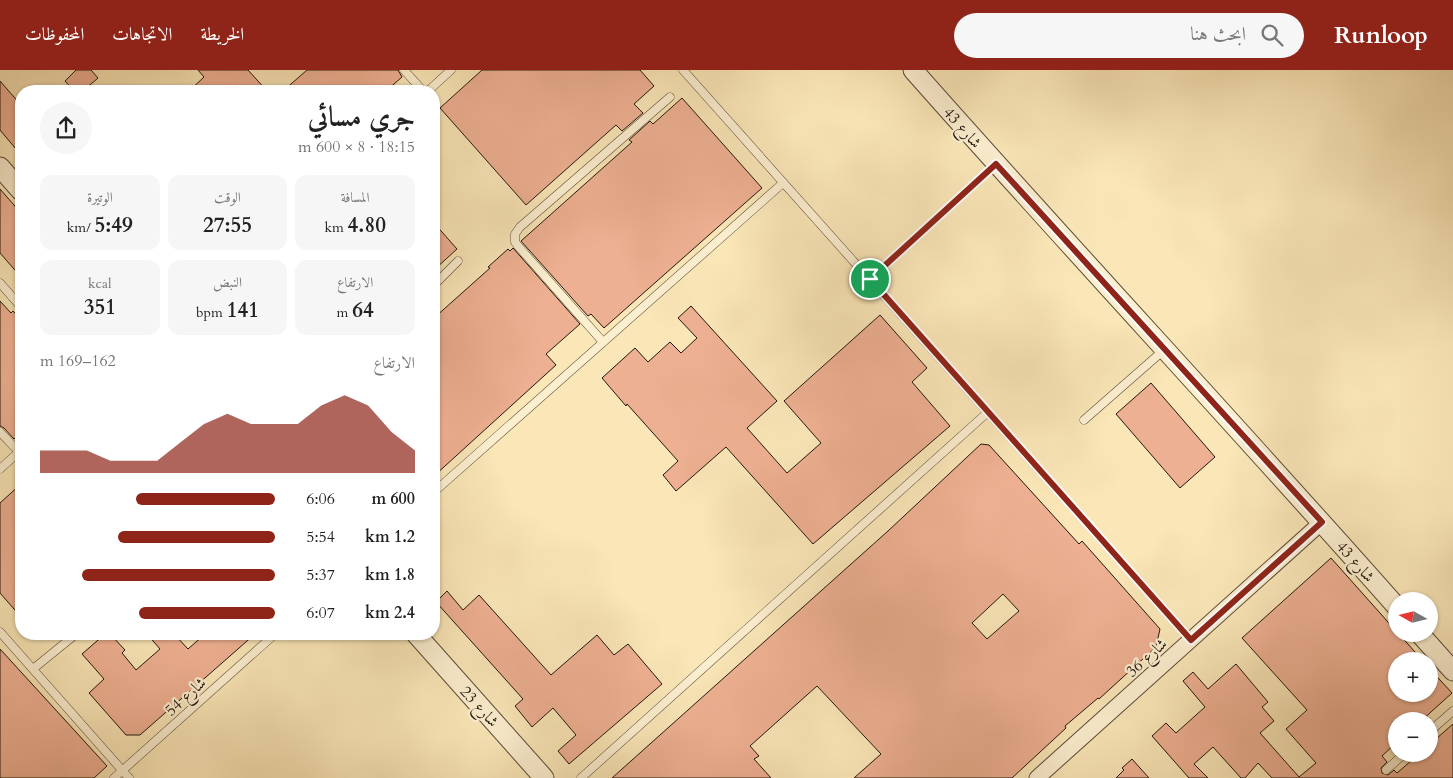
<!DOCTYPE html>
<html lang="ar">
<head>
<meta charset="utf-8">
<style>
  :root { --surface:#fff; --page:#f6f6f6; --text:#222; --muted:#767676; --accent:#8f2418 }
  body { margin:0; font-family:Cardo,Amiri,serif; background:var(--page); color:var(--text); direction:rtl; height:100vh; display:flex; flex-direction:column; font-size:19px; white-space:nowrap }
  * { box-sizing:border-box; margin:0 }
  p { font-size:16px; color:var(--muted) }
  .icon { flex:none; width:28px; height:28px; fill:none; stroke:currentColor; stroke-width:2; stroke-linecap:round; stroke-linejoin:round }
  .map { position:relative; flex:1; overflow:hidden; direction:ltr }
  .details { position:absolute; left:15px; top:15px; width:425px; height:555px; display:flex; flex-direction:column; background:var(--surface); border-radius:20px; box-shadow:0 1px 4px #0004; direction:rtl }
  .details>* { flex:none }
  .needle { width:32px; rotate:278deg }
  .fabs { position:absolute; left:1388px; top:522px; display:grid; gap:10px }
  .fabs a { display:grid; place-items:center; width:50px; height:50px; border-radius:50%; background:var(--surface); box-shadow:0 1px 4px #0004; font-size:25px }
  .pin { position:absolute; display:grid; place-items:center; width:42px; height:42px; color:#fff; margin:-21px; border:2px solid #fff; border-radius:50%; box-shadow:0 1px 5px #0007 }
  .round { display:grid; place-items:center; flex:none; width:52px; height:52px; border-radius:26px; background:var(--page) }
  .head { display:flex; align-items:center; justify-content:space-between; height:85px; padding:0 25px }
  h1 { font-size:28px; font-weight:600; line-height:38px }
  .stats { display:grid; grid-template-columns:repeat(3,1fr); gap:8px; height:85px; padding:5px 25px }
  .stats div { display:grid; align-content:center; border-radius:12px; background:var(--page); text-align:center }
  .stats b { font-size:21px; font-weight:600 }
  .stats small { font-size:14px; font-weight:400 }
  .stats p { font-size:14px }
  .chart { height:140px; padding:10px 25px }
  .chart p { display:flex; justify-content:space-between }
  .chart svg { width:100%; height:90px; margin-top:5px; fill:var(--accent); opacity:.7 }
  ul { padding:0 25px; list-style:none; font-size:16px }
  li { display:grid; grid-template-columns:80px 60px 1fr; align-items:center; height:38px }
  li i { height:12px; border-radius:6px; background:var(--accent) }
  header { display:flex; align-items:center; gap:30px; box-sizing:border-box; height:70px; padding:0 25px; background:var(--accent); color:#fff }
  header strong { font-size:24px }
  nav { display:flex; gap:28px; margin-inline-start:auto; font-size:18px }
  .search { width:350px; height:45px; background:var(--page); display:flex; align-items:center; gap:12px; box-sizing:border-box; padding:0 18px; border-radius:28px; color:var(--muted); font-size:19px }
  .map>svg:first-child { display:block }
  .building { fill:#eeb092; stroke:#21160c; fill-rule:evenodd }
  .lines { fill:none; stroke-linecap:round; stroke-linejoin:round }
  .service-casing { stroke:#574a37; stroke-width:9 }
  .minor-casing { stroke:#574a37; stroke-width:17 }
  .tertiary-casing { stroke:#574a37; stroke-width:21 }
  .service { stroke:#fcefd0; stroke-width:8 }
  .minor { stroke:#fcefd0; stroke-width:15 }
  .tertiary { stroke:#fcefd0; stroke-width:19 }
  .route-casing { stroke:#fff; stroke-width:10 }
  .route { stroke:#8f2418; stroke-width:6 }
  .labels { text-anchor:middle; stroke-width:4.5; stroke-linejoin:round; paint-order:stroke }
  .street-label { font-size:16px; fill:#21160c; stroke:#fcefd0 }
</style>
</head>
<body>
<header>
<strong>Runloop</strong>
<div class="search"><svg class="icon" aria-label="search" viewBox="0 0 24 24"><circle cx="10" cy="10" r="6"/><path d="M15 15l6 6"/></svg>ابحث هنا</div>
<nav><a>الخريطة</a><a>الاتجاهات</a><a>المحفوظات</a></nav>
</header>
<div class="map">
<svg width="1453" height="708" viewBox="0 0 1453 708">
  <rect width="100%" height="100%" fill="#fae6b7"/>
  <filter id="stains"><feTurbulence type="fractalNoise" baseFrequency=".004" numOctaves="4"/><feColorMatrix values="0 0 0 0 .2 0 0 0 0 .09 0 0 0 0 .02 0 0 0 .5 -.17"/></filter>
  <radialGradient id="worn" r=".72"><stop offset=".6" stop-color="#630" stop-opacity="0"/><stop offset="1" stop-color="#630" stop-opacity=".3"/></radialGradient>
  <g class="building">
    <polygon points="76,0 91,0 98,8 83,21 74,21 65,11"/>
    <polygon points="198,0 248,0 267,21 189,21 204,7"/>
    <polygon points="307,0 398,0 402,7 386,21 283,21"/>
    <polygon points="482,0 640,0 654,16 634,34 643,43 622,61 616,55 526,135 440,38"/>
    <polygon points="0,11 21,35 21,85 0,60"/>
    <polygon points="682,28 762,118 604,258 591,244 588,246 521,171 632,72 629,70 650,51 653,54"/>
    <polygon points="0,119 21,143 21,207 0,183"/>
    <polygon points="434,153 457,179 434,200"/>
    <polygon points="513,178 580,254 546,284 556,295 434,406 434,248 490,198 488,197 508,179 510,181"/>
    <polygon points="0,231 11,243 13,241 21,250 21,362 14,369 4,358 0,356"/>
    <polygon points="691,236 777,331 747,358 787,403 821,373 784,331 880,245 927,298 912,312 950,356 813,474 726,377 676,421 663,405 678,391 627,334 626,336 602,308 635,278 648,292 670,272 681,283 697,268 678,248"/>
    <polygon points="1151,313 1215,387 1180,418 1116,344"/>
    <path d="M981 374 989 375 1079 474 1082 471 1160 559 1156 577 1099 629 1098 628 1065 656 1066 658 1012 708H854L881 684 817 616 750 676 759 686 754 689 771 708H612L888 461ZM1003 524 1019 541 987 569 972 553Z"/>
    <polygon points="21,414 21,547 0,523 0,433"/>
    <polygon points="1331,488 1396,561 1396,564 1399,564 1423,591 1396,591 1396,624 1429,624 1429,598 1452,623 1421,651 1396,651 1396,673 1382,686 1387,692 1381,698 1382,703 1388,705 1394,700 1397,703 1419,684 1429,684 1429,675 1453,654 1453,708 1272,708 1258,693 1245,708 1241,708 1213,677 1194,694 1208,708 1189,708 1152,666 1166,653 1176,663 1205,637 1183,611 1193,602 1208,619 1236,594 1268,632 1262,637 1274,651 1260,663 1299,707 1316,693 1286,659 1307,640 1242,568"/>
    <polygon points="447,521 463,540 479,525 551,605 597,565 614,585 628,574 662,614 569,694 558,681 576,665 553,638 532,657 515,636 523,629 436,532"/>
    <polygon points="105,564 110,564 125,580 122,583 136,600 160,579 147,564 174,564 188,579 205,564 255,564 140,665 126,665 89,623 104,609 82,584"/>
    <polygon points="0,579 107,696 94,708 0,708"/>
    <polygon points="1132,689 1149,708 1116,708 1124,700 1122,698"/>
  </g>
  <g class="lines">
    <defs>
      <g id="service">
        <polyline points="404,0 423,21"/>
        <polyline points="683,0 1191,570"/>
        <polyline points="428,21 451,0"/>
        <polyline points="870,209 996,94"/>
        <polyline points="0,213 21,237"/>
        <polyline points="434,215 458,191"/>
        <polyline points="603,272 518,176 515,172 515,164 520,157 670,27"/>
        <polyline points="1084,350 1165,279"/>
        <polyline points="0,362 19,382"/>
        <polyline points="0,399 21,380"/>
        <polyline points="434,422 783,113"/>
        <polyline points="0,562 129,708"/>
        <polyline points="33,599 76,564"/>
        <polyline points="1429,662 1453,641"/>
        <polyline points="1386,700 1404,684"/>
        <polyline points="114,708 275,564"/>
        <polyline points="581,708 988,342"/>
      </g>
      <polyline id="minor" points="1037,708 1322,452"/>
      <g id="tertiary">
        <path d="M913 0C1072 180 1237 356 1396 536"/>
        <polyline points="0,97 21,121"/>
        <polyline points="416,564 544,708"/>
        <polyline points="1420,564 1453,601"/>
      </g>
    </defs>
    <use href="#service" class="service-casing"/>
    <use href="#minor" class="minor-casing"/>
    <use href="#tertiary" class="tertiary-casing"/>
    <use href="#service" class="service"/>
    <use href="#minor" class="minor"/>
    <use href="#tertiary" class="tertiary"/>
  </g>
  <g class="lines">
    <defs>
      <polygon id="route" points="996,94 1322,452 1191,570 870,209"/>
    </defs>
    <use href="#route" class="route-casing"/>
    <use href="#route" class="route"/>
  </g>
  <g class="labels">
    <g class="street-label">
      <text transform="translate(963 57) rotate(49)" y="6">شارع 43</text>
      <text transform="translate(1356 491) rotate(49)" y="6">شارع 43</text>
      <text transform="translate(1146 587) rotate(-42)" y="6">شارع 36</text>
      <text transform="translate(185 626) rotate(-42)" y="6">شارع 54</text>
      <text transform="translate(480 636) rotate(48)" y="6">شارع 23</text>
    </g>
  </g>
  <rect width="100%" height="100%" filter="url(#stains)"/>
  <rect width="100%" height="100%" fill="url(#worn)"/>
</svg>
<div class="fabs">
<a><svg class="needle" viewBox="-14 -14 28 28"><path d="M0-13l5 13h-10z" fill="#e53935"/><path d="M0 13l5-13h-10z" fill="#767676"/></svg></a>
<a>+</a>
<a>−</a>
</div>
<div class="pin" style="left:870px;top:209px;background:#1e9e55"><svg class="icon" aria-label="arrive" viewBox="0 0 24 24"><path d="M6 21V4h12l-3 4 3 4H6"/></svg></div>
<section class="details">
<div class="head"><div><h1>جري مسائي</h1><p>18:15 · 8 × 600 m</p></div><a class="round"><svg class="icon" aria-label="share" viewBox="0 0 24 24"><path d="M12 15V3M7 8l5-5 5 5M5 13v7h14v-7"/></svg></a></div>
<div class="stats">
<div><p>المسافة</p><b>4.80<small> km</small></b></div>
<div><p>الوقت</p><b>27:55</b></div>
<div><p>الوتيرة</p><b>5:49<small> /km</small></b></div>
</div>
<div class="stats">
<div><p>الارتفاع</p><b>64<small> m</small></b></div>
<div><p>النبض</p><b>141<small> bpm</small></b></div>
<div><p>kcal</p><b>351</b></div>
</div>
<div class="chart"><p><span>الارتفاع</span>162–169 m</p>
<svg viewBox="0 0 160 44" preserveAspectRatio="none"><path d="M0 44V33L10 33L20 33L30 38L40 38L50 38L60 29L70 20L80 15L90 20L100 20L110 20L120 11L130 6L140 11L150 24L160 33V44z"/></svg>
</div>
<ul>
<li><b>600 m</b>6:06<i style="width:59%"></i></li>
<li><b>1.2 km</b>5:54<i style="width:67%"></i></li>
<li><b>1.8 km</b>5:37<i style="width:82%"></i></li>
<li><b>2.4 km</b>6:07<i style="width:58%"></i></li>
</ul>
</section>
</div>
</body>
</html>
